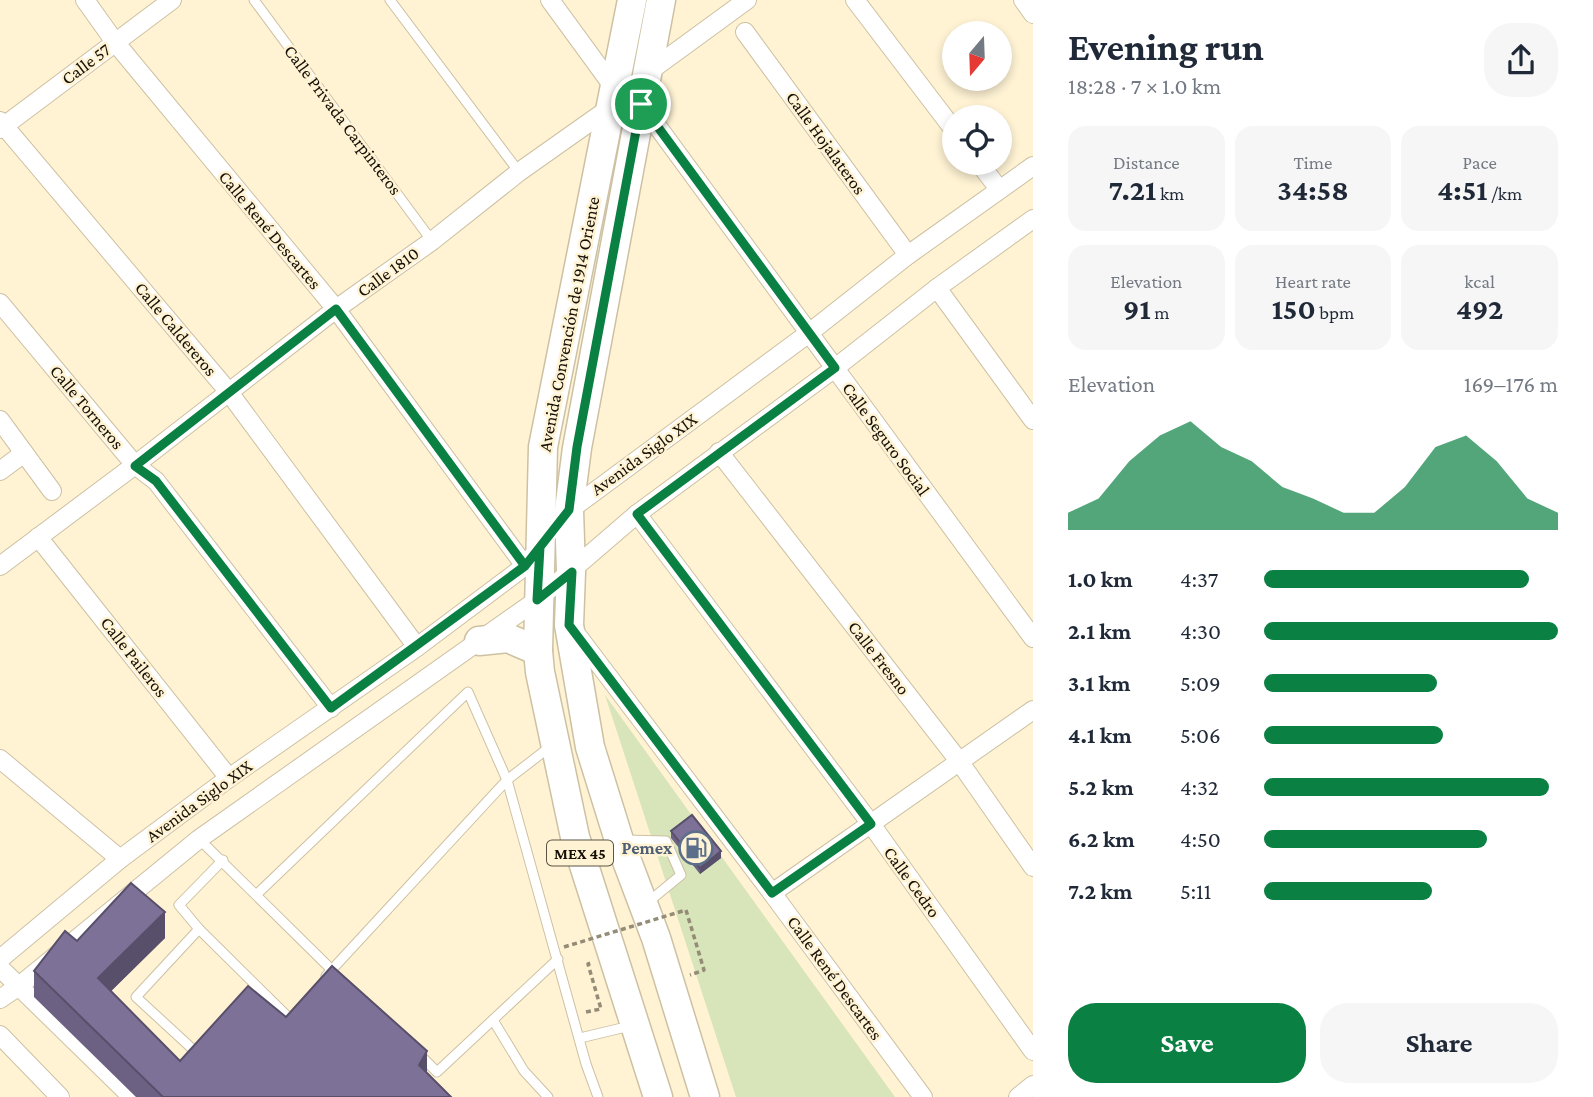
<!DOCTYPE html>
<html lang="en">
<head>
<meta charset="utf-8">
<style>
  :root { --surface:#fff; --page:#f6f6f7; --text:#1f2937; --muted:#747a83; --accent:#0b8043 }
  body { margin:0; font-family:"Crimson Pro",serif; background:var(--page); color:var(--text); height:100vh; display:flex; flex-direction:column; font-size:26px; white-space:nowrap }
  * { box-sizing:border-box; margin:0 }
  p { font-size:23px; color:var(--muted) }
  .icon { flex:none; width:38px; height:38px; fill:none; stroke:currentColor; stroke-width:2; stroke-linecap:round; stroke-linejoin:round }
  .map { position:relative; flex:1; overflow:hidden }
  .details { display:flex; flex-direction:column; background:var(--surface); width:560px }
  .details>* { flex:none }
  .needle { width:46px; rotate:199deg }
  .controls { position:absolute; left:942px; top:21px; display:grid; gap:14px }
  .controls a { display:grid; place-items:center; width:70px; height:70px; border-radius:50%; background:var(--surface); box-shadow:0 4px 10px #0003; font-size:35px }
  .pin { position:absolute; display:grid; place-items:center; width:60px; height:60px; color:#fff; margin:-30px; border:4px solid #fff; border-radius:50%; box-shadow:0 2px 7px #0007 }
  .round { display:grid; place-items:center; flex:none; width:74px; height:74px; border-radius:28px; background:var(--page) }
  .head { display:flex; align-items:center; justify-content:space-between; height:119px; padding:0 35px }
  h1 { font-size:38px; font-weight:700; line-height:52px }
  .stats { display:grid; grid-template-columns:repeat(3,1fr); gap:10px; height:119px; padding:7px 35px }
  .stats div { display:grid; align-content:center; border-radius:18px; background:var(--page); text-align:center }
  .stats b { font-size:30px; font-weight:700 }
  .stats small { font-size:19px; font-weight:400 }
  .stats p { font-size:19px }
  .chart { height:196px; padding:14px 35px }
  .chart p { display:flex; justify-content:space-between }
  .chart svg { width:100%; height:126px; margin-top:7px; fill:var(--accent); opacity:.7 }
  .button { display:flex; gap:14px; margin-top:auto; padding:14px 35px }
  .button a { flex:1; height:80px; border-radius:28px; background:var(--accent); color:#fff; font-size:28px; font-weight:700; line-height:80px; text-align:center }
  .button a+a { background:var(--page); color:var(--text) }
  ul { padding:0 35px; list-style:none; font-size:23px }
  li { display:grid; grid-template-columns:112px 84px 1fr; align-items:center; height:52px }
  li i { height:18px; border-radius:9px; background:var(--accent) }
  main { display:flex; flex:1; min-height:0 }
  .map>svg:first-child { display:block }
  .green { fill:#d8e4ba }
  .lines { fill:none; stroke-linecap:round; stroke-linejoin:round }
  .lane-casing { stroke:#cdc1a3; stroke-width:11 }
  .street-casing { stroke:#cdc1a3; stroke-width:20 }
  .primary-casing { stroke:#cdc1a3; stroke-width:31 }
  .path { stroke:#958c77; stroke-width:3.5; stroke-dasharray:5 3.5; stroke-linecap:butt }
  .lane { stroke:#fff; stroke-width:9 }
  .street { stroke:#fff; stroke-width:18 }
  .primary { stroke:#fff; stroke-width:28 }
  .path-bridge { stroke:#958c77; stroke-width:3.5; stroke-dasharray:5 3.5; stroke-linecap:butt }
  .wall { fill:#6c6182 }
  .shaded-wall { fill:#584f6a }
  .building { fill:#7e7197; stroke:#584f6a; stroke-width:2 }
  .route-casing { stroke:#fff; stroke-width:14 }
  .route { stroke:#0b8043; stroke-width:9 }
  .labels { text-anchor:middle; stroke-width:5; stroke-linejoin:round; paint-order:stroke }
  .shield { fill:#fff3d4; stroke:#5b5444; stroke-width:2 }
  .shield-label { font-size:16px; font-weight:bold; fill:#151006 }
  .street-label { font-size:18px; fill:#151006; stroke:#fff3d4 }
  .service-label { font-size:18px; font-weight:bold; fill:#4e5e75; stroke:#fff3d4; text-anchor:end }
</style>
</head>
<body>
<main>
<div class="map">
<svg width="1033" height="1097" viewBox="0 0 1033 1097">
  <rect width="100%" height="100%" fill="#fff3d4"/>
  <polygon class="green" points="605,695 895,1097 736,1097"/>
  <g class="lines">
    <defs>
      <g id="lane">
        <polyline points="254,0 432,241"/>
        <polyline points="390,0 519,172"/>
        <polyline points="199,839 333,971"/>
        <polyline points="625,840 666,841 681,875 647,903"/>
        <polyline points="223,860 179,905 199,929 289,1018"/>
        <polyline points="257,894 468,692 507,780 586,1064 598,1097"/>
        <polyline points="326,976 507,780 551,746"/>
        <polyline points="493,1020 524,1071 548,1097"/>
        <polyline points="580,1038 630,1026"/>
        <polyline points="419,1054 437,1072 558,959"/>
        <polyline points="199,1055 136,997 199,929"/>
      </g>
      <g id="street">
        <polyline points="85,0 115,42 336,309 525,566"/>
        <polyline points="550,0 615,89"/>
        <polyline points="855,0 954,130"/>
        <polyline points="1023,0 1033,14"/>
        <polyline points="745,32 908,255"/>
        <polyline points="647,73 747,0"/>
        <polyline points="641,104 1033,638"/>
        <polyline points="0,121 228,391 417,647"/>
        <polyline points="0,129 172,0"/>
        <polyline points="979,163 999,189"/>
        <polyline points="937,288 1033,420"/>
        <polyline points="0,303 135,465 156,481 331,708"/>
        <polyline points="0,420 52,491"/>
        <polyline points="719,452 959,761 1033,867"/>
        <polyline points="0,471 24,453"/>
        <polyline points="567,512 809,333 908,255 1033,166"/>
        <polyline points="637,514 871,824 1033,1051"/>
        <polyline points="38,537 229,778"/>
        <polyline points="0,566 135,465 336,309 432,241 519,172 611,107"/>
        <polyline points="574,631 772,893 923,1097"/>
        <polyline points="0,759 120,859"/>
        <polyline points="772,893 1033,710"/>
        <polyline points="0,959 120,859 229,778 417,647 525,566 539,548"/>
        <polyline points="0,968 132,1097"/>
        <polyline points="0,999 19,986 199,839 537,600 637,514 835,368 937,288 1033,219"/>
        <polyline points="0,1035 60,1097"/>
        <polyline points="1018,1097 1033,1085"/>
      </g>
      <g id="primary">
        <polyline points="632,0 543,447 538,651 540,672 575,837 658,1097"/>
        <polyline points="661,0 577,448 569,510 571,572 569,625 590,747 619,840 656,938 705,1097"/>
        <polyline points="479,641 508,638 538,651"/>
      </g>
    </defs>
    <use href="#lane" class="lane-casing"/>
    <use href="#street" class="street-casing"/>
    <use href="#primary" class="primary-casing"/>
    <g class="path">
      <polyline points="686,910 704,970 690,975"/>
      <polyline points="586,1012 601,1009 588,964 591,963"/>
    </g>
    <use href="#lane" class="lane"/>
    <use href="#street" class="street"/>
    <use href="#primary" class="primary"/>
    <polyline class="path-bridge" points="564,947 686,910"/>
  </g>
  <g class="wall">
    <polygon points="671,831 721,858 700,874 671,838"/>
    <polygon points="165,938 111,991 180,1061 286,1017 427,1073 451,1097 136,1097 34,997 34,971 77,941"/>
  </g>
  <g class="shaded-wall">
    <polygon points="721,851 721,858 700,874 700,868"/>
    <polygon points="165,912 165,938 98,1004 98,978"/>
    <polygon points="427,1051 427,1077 419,1065"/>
  </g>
  <g class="building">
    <polygon points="692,815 721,851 700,868 671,831"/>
    <polygon points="131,883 165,912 98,978 180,1061 248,986 286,1017 332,966 427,1051 419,1065 451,1097 163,1097 34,971 65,931 77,941"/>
  </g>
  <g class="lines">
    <defs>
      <polyline id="route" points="641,104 577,447 569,510 525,566 331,708 156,481 135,466 336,309 525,566 540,547 537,600 572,572 569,625 772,893 871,824 637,514 835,368 641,104"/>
    </defs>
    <use href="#route" class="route-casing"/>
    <use href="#route" class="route"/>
  </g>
  <defs>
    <symbol id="fuel-ring" viewBox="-11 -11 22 22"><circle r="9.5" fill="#fff3d4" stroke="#5c6f8a" stroke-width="1.5"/><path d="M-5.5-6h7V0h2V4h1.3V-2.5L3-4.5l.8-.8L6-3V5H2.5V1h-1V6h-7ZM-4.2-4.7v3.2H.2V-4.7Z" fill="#5c6f8a"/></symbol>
  </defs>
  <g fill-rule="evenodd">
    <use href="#fuel-ring" x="677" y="829" width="38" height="38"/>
  </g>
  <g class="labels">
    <rect class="shield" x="547" y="840.5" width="66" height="25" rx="5"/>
    <g class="shield-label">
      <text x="580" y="859">MEX 45</text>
    </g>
    <g class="street-label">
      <text transform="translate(86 64) rotate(-37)" y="6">Calle 57</text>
      <text transform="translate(343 120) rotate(53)" y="6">Calle Privada Carpinteros</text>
      <text transform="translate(826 143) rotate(54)" y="6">Calle Hojalateros</text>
      <text transform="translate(270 230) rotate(50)" y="6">Calle René Descartes</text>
      <text transform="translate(388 272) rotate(-36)" y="6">Calle 1810</text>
      <text transform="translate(569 324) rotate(-79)" y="6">Avenida Convención de 1914 Oriente</text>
      <text transform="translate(176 329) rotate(50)" y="6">Calle Caldereros</text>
      <text transform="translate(87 407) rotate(50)" y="6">Calle Torneros</text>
      <text transform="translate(886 439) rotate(54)" y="6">Calle Seguro Social</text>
      <text transform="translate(644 454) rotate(-36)" y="6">Avenida Siglo XIX</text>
      <text transform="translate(134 657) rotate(52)" y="6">Calle Paileros</text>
      <text transform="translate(879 658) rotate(52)" y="6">Calle Fresno</text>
      <text transform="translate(199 801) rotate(-36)" y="6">Avenida Siglo XIX</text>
      <text transform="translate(912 882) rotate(54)" y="6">Calle Cedro</text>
      <text transform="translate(835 978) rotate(54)" y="6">Calle René Descartes</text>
    </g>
    <g class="service-label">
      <text x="672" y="854">Pemex</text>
    </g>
  </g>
</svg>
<div class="controls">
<a><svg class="needle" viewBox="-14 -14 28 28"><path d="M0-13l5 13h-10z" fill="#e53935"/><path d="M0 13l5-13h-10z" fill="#747a83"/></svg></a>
<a><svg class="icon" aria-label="locate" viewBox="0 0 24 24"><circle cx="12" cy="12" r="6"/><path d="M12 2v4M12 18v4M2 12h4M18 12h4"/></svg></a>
</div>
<div class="pin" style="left:641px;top:104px;background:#1e9e55"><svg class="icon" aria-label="arrive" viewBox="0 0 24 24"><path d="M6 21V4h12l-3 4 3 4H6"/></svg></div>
</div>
<section class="details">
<div class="head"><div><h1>Evening run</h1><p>18:28 · 7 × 1.0 km</p></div><a class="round"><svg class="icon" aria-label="share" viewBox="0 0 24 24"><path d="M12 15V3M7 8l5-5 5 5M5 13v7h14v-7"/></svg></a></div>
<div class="stats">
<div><p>Distance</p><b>7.21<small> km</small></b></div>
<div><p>Time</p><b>34:58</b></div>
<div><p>Pace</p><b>4:51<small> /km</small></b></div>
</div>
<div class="stats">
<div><p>Elevation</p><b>91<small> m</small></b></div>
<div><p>Heart rate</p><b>150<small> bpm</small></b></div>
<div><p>kcal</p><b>492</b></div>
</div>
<div class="chart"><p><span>Elevation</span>169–176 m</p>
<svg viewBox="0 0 160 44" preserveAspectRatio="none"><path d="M0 44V38L10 33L20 20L30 11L40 6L50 15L60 20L70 29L80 33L90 38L100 38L110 29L120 15L130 11L140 20L150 33L160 38V44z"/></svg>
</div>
<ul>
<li><b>1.0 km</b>4:37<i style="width:90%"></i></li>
<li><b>2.1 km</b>4:30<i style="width:100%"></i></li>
<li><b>3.1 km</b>5:09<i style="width:59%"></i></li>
<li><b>4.1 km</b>5:06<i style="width:61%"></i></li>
<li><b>5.2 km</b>4:32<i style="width:97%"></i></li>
<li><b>6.2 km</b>4:50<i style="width:76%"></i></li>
<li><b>7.2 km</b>5:11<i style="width:57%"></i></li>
</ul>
<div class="button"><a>Save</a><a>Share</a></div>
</section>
</main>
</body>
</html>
